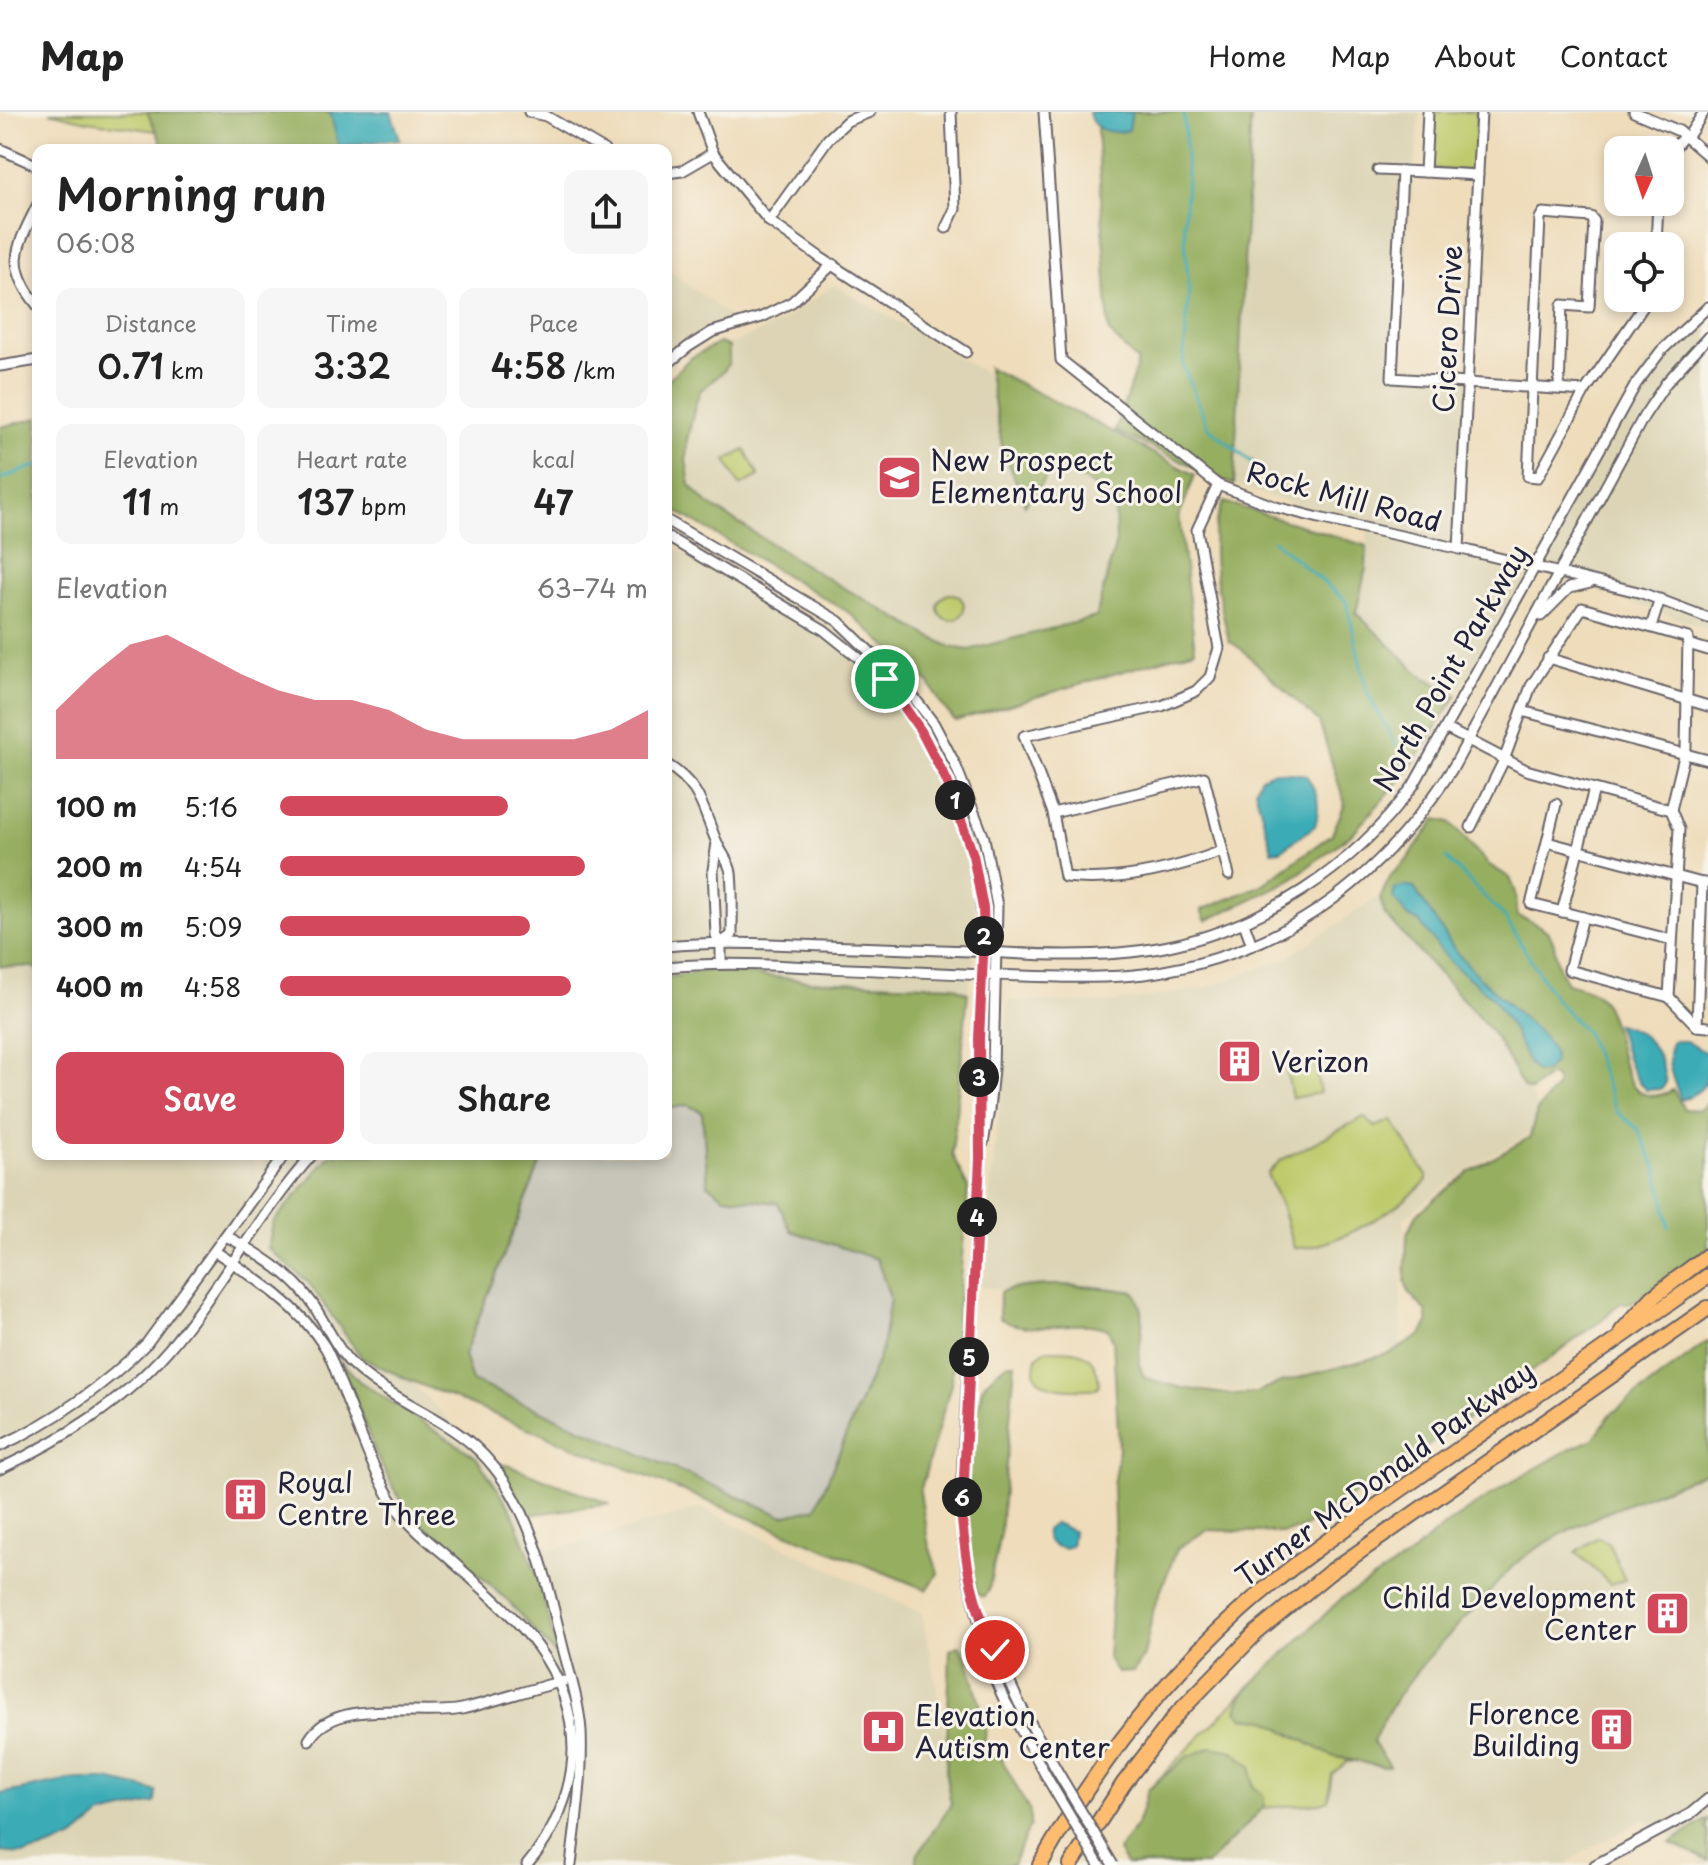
<!DOCTYPE html>
<html lang="en">
<head>
<meta charset="utf-8">
<style>
  :root { --surface:#fff; --page:#f6f6f6; --text:#222; --muted:#767676; --line:#e0e0e0; --accent:#d1495b }
  body { margin:0; font-family:"Playpen Sans",sans-serif; background:var(--page); color:var(--text); height:100vh; display:flex; flex-direction:column; font-size:30px; white-space:nowrap }
  * { box-sizing:border-box; margin:0 }
  p { font-size:26px; color:var(--muted) }
  .icon { flex:none; width:44px; height:44px; fill:none; stroke:currentColor; stroke-width:2; stroke-linecap:round; stroke-linejoin:round }
  .map { position:relative; flex:1; overflow:hidden }
  .sheet { position:absolute; left:32px; top:32px; width:640px; height:1016px; display:flex; flex-direction:column; background:var(--surface); border-radius:16px; box-shadow:0 4px 12px #0003 }
  .sheet>* { flex:none }
  .needle { width:52px; rotate:183deg }
  .buttons { position:absolute; left:1604px; top:24px; display:grid; gap:16px }
  .buttons a { display:grid; place-items:center; width:80px; height:80px; border-radius:16px; background:var(--surface); box-shadow:0 4px 12px #0003; font-size:40px }
  .pin { position:absolute; display:grid; place-items:center; width:68px; height:68px; color:#fff; margin:-34px; border:4px solid #fff; border-radius:50%; box-shadow:0 2px 8px #0007 }
  .km { position:absolute; width:40px; height:40px; margin:-20px; border-radius:50%; background:#222; color:#fff; font-size:22px; line-height:40px; text-align:center }
  .round { display:grid; place-items:center; flex:none; width:84px; height:84px; border-radius:16px; background:var(--page) }
  .overview { display:flex; align-items:center; justify-content:space-between; height:136px; padding:0 24px }
  h1 { font-size:44px; font-weight:600; line-height:60px }
  .figures { display:grid; grid-template-columns:repeat(3,1fr); gap:12px; height:136px; padding:8px 24px }
  .figures div { display:grid; align-content:center; border-radius:16px; background:var(--page); text-align:center }
  .figures b { font-size:34px; font-weight:600 }
  .figures small { font-size:22px; font-weight:400 }
  .figures p { font-size:22px }
  .chart { height:224px; padding:16px 24px }
  .chart p { display:flex; justify-content:space-between }
  .chart svg { width:100%; height:144px; margin-top:8px; fill:var(--accent); opacity:.7 }
  .button { display:flex; gap:16px; margin-top:auto; padding:16px 24px }
  .button a { flex:1; height:92px; border-radius:16px; background:var(--accent); color:#fff; font-size:32px; font-weight:600; line-height:92px; text-align:center }
  .button a+a { background:var(--page); color:var(--text) }
  ul { padding:0 24px; list-style:none; font-size:26px }
  li { display:grid; grid-template-columns:128px 96px 1fr; align-items:center; height:60px }
  li i { height:20px; border-radius:10px; background:var(--accent) }
  header { display:flex; align-items:center; gap:48px; box-sizing:border-box; height:112px; padding:0 40px; background:var(--surface); border-bottom:2px solid var(--line) }
  header strong { font-size:38px }
  nav { display:flex; gap:44px; margin-inline-start:auto; font-size:28px }
  .map>svg:first-child { display:block }
  .built { fill:#dcd4b5 }
  .industrial { fill:#c6c5b8 }
  .green { fill:#beca6c; stroke:#707654; stroke-width:2 }
  .forest { fill:#96ae60; stroke:#5c684e; stroke-width:2 }
  .water { fill:#3bacb6; stroke:#2e6778; stroke-width:2 }
  .lines { fill:none; stroke-linecap:round; stroke-linejoin:round }
  .stream { stroke:#3bacb6; stroke-width:3 }
  .minor-casing { stroke:#696367; stroke-width:13 }
  .highway-casing { stroke:#696367; stroke-width:18 }
  .minor { stroke:#fff; stroke-width:9 }
  .highway { stroke:#fdbc70; stroke-width:14 }
  .minor-bridge-casing { stroke:#696367; stroke-width:13; stroke-linecap:butt }
  .minor-bridge { stroke:#fff; stroke-width:9 }
  .route-casing { stroke:#fff; stroke-width:16 }
  .route { stroke:#d1495b; stroke-width:10 }
  .labels { text-anchor:middle; stroke-width:6; stroke-linejoin:round; paint-order:stroke }
  .street-label { font-size:28px; fill:#22223b; stroke:#f7f3e8 }
  .poi-label { font-size:28px; fill:#22223b; stroke:#f7f3e8; text-anchor:start }
</style>
</head>
<body>
<header>
<strong>Map</strong>
<nav><a>Home</a><a>Map</a><a>About</a><a>Contact</a></nav>
</header>
<div class="map">
<svg width="1708" height="1753" viewBox="0 0 1708 1753">
  <rect width="100%" height="100%" fill="#f7f3e8"/>
  <filter id="ink" filterUnits="userSpaceOnUse"><feTurbulence type="fractalNoise" baseFrequency=".0125" numOctaves="2"/><feDisplacementMap in="SourceGraphic" scale="16" xChannelSelector="R" yChannelSelector="G"/><feConvolveMatrix kernelMatrix="1 2 1 2 8 2 1 2 1" color-interpolation-filters="sRGB"/></filter>
  <filter id="wash" filterUnits="userSpaceOnUse"><feTurbulence type="fractalNoise" baseFrequency=".006" numOctaves="4" result="noise"/><feDisplacementMap in="SourceGraphic" scale="32" xChannelSelector="R" yChannelSelector="G"/><feGaussianBlur stdDeviation="1.8" result="paint"/><feColorMatrix in="noise" values="0 0 0 0 0 0 0 0 0 0 0 0 0 0 0 0 0 1.4 0 .05"/><feComposite in="paint" operator="in"/></filter>
  <g filter="url(#wash)">
    <rect width="100%" height="100%" fill="#eedcba"/>
    <g class="built">
      <polygon points="1251,0 1420,0 1395,251 1469,258 1460,439 1532,457 1644,256 1708,197 1708,517 1532,457 1457,583 1422,564 1356,501 1366,456 1368,415 1234,373"/>
      <polygon points="666,156 737,210 666,256"/>
      <polygon points="835,173 1136,350 1094,518 955,547 666,379 674,265 728,233 777,212"/>
      <polygon points="666,432 814,507 862,527 908,592 976,706 974,843 968,881 962,877 812,869 710,858 666,866"/>
      <polygon points="1376,786 1495,920 1547,1011 1467,1058 1404,1106 1400,1235 1244,1279 1132,1271 1138,1184 981,1176 1009,889 1109,891 1202,877 1285,847"/>
      <polygon points="0,854 33,855 38,858 38,1042 249,1042 257,1058 271,1042 331,1042 273,1111 268,1136 308,1170 362,1245 409,1268 499,1356 550,1439 701,1396 922,1501 960,1700 932,1753 0,1753"/>
      <polygon points="1708,1340 1708,1753 1702,1753 1696,1741 1645,1707 1585,1739 1565,1753 1197,1753 1480,1456"/>
    </g>
    <polygon class="industrial" points="688,993 702,999 725,1085 778,1091 792,1119 877,1147 890,1185 882,1237 816,1396 783,1404 472,1269 464,1243 544,1042 666,1042 666,997"/>
    <g class="green">
      <polygon points="49,0 209,0 183,23 87,9"/>
      <polygon points="1433,0 1477,0 1475,59 1430,57"/>
      <polygon points="745,338 759,364 740,374 726,348"/>
      <circle cx="951" cy="495" r="13"/>
      <polygon points="1315,952 1320,981 1292,986 1286,957"/>
      <path d="M1364 1005 1375 1015 1392 1008 1427 1064V1068C1403 1096 1330 1138 1294 1136L1282 1096 1267 1062 1281 1048Z"/>
      <path d="M1046 1238C1076 1238 1097 1237 1099 1273L1095 1277C1080 1277 1046 1280 1037 1265 1033 1259 1036 1251 1037 1245Z"/>
      <polygon points="1598,1425 1608,1430 1625,1468 1610,1472 1576,1440"/>
      <polygon points="1249,1575 1241,1586 1244,1606 1266,1608 1332,1644 1357,1650 1347,1650 1332,1662 1328,1688 1321,1691 1263,1696 1187,1645 1148,1678"/>
    </g>
    <g class="forest">
      <polygon points="147,0 326,0 366,25 353,38 165,38"/>
      <polygon points="1096,0 1251,0 1234,373 1115,319 1138,250 1109,220"/>
      <polygon points="719,231 729,235 729,250 724,259 700,279 696,290 687,328 686,348 690,373 708,392 818,461 929,524 951,535 969,538 1096,505 1116,430 1115,386 1056,352 1025,393 1002,334 988,255 1195,363 1179,405 1195,538 955,609 941,592 929,571 848,500 666,393 666,270 690,246"/>
      <polygon points="38,306 38,858 33,855 0,854 0,315"/>
      <path d="M1224 390 1367 434 1366 456 1356 501 1422 564 1457 583 1410 657 1353 721 1289 769 1206 809 1201 798 1262 773 1332 722 1345 692 1319 610 1241 537 1229 529C1220 489 1203 428 1224 390Z"/>
      <path d="M1436 707 1450 710 1488 752 1510 766 1516 781 1517 804C1572 823 1543 834 1567 871 1582 875 1596 878 1605 892 1623 920 1617 1007 1673 978L1684 997 1699 998 1708 991V1137C1688 1152 1643 1195 1620 1191L1598 1211 1462 1311 1302 1416 1283 1421 1207 1418 1177 1437 1154 1496 1144 1543 1133 1560 1117 1561 1108 1546 1115 1439 1113 1373 1119 1337 1113 1228 1108 1217C1071 1204 1032 1227 999 1206L1000 1180C1037 1168 1096 1174 1135 1180 1137 1186 1141 1193 1142 1199 1145 1222 1132 1246 1145 1266L1182 1276 1235 1283 1256 1281 1279 1271 1391 1241 1421 1223 1428 1211 1426 1199 1409 1181 1405 1169 1407 1121 1417 1102 1467 1061 1530 1025 1537 999 1557 974 1555 965 1549 963 1531 979 1524 977 1496 926 1480 906 1385 803 1380 786 1391 763 1406 749Z"/>
      <polygon points="709,858 812,869 954,874 968,881 952,1042 968,1076 951,1272 920,1380 928,1430 938,1461 927,1478 409,1268 362,1246 308,1170 268,1136 273,1111 331,1042 544,1042 464,1243 472,1269 783,1404 816,1396 882,1237 890,1186 877,1147 791,1119 778,1091 725,1085 708,1073 702,1000 688,993 666,997 666,866"/>
      <path d="M1708 1229V1359C1646 1386 1580 1406 1524 1445 1508 1456 1495 1475 1481 1489 1441 1532 1396 1574 1373 1630L1390 1654 1383 1655 1332 1644 1266 1608 1244 1606 1237 1599 1241 1586 1249 1575 1342 1486 1406 1446 1444 1414 1503 1375 1570 1337 1593 1327 1610 1303Z"/>
      <polygon points="340,1248 359,1269 476,1345 511,1397 539,1468 557,1540 555,1542 506,1487 407,1399 379,1349"/>
      <path d="M1009 1251H1015L1000 1421 989 1478 983 1485 977 1482C966 1431 958 1362 972 1311 973 1305 977 1300 979 1294 981 1288 980 1282 982 1276 988 1265 999 1258 1009 1251Z"/>
      <polygon points="501,1352 510,1354 610,1392 527,1403 499,1356"/>
      <polygon points="959,1533 968,1549 986,1613 984,1639 1001,1646 1030,1700 1030,1713 1013,1753 915,1753 918,1742 951,1692 946,1663 950,1538"/>
      <polygon points="1211,1635 1233,1639 1251,1654 1253,1674 1264,1684 1264,1695 1207,1753 1126,1753 1118,1738 1137,1713 1148,1678 1187,1645"/>
      <polygon points="1708,1707 1706,1716 1708,1720 1708,1749 1670,1731"/>
    </g>
    <g class="water">
      <polygon points="330,0 391,0 400,27 339,34"/>
      <path d="M1089 0H1132L1129 18C1113 23 1091 19 1089 0Z"/>
      <path d="M1275 659 1306 663C1318 681 1321 694 1315 714L1281 738 1272 739 1255 677 1261 665Z"/>
      <polygon points="1403,774 1414,776 1457,841 1478,864 1546,927 1553,939 1554,950 1545,960 1536,960 1528,951 1514,920 1493,886 1449,849 1419,810 1407,804 1393,785 1395,777"/>
      <path d="M1616 912C1648 919 1661 939 1666 971L1661 977 1646 978C1627 960 1625 935 1616 912Z"/>
      <path d="M1673 929H1686L1708 942C1708 970 1708 978 1681 988 1674 970 1663 946 1673 929Z"/>
      <path d="M1055 1411 1073 1419 1071 1434 1064 1436C1053 1435 1044 1429 1046 1418Z"/>
      <polygon points="71,1668 107,1668 156,1679 155,1691 102,1703 74,1726 39,1739 23,1742 0,1740 0,1682"/>
    </g>
    <g class="lines">
      <g class="stream">
        <polyline points="1184,0 1187,69 1184,111 1189,181 1183,254 1208,315 1254,352"/>
        <polyline points="0,367 38,353"/>
        <polyline points="1273,428 1346,489 1367,580 1396,633"/>
        <polyline points="1446,746 1504,804 1554,885 1587,922 1617,1000 1638,1017 1658,1060 1669,1115"/>
      </g>
    </g>
  </g>
  <g filter="url(#ink)">
    <g class="lines">
      <defs>
        <g id="minor">
          <polyline points="529,0 546,4 604,38"/>
          <polyline points="698,0 713,41 769,109 821,146 966,240"/>
          <polyline points="1044,0 1061,248 1218,373 1276,395 1323,407 1470,439 1642,481 1708,506"/>
          <polyline points="1428,0 1425,60 1478,63"/>
          <polyline points="1634,0 1679,19 1708,44"/>
          <polyline points="1687,26 1704,0"/>
          <polyline points="0,37 38,54"/>
          <polyline points="1670,41 1684,24"/>
          <polyline points="1378,58 1425,60"/>
          <polyline points="1402,59 1392,266 1585,279"/>
          <polyline points="666,61 682,59 713,41"/>
          <path d="M38 92C17 135 4 152 38 194"/>
          <polyline points="769,109 828,27 847,9 870,0"/>
          <polyline points="946,116 955,97 951,0"/>
          <polyline points="1656,134 1658,90"/>
          <polyline points="666,253 688,235 712,220 762,205 792,190 833,152"/>
          <polyline points="0,254 38,248"/>
          <polyline points="1559,276 1562,193 1589,195 1594,109 1591,105 1543,101 1540,106 1528,364 1538,365 1585,279 1649,186"/>
          <path d="M1218 373 1197 418 1219 536 1210 565 1196 579 1162 594 1024 624 1053 701 1065 765C1119 771 1172 758 1222 739"/>
          <polyline points="666,408 838,509 906,575 934,612 955,652 984,726 997,794 993,957 989,998 983,1031"/>
          <polyline points="666,424 824,518 885,567 921,619 947,669 966,717 979,769 984,824 979,927 980,1047 962,1367 964,1435 968,1464 991,1558 1003,1585 1049,1669"/>
          <polyline points="1459,437 1481,0"/>
          <polyline points="1541,504 1569,476 1590,471"/>
          <polyline points="1651,515 1660,487"/>
          <polyline points="1688,532 1708,538"/>
          <polyline points="1548,546 1708,594"/>
          <polyline points="1522,599 1708,648"/>
          <polyline points="1447,617 1526,658 1671,698 1679,717 1669,885 1569,858 1583,805 1672,828"/>
          <path d="M666 652C703 675 702 698 718 733 722 742 730 751 731 761 733 781 732 802 732 823L721 831"/>
          <polyline points="1053,701 1204,665 1229,763"/>
          <polyline points="1471,715 1504,648 1531,574 1582,496 1688,526 1686,636 1671,698"/>
          <polyline points="1547,730 1556,692"/>
          <polyline points="717,731 713,758 716,823 721,831 721,852"/>
          <polyline points="1562,800 1594,677"/>
          <polyline points="1583,805 1531,792 1547,730 1702,771"/>
          <polyline points="1244,811 1252,833"/>
          <path d="M666 834C719 829 771 832 824 834 872 836 921 837 970 839 1033 843 1101 847 1164 835 1264 815 1353 756 1413 674L1636 272 1661 239 1708 195"/>
          <path d="M666 855C720 850 775 853 829 856 894 859 958 862 1023 864 1063 865 1103 867 1144 862 1281 844 1381 769 1454 654L1644 304 1666 271 1708 225"/>
          <polyline points="1669,885 1697,914 1708,915"/>
          <polyline points="1697,914 1702,771 1705,771"/>
          <path d="M226 1124C257 1140 292 1162 312 1191 324 1208 338 1240 352 1252 387 1286 436 1301 473 1333 530 1383 546 1466 563 1536 570 1563 579 1591 581 1619 583 1664 576 1709 571 1753"/>
          <path d="M216 1140C256 1166 299 1194 325 1235 331 1245 335 1257 339 1268 357 1310 371 1358 396 1395 409 1413 427 1428 444 1442 505 1497 572 1546 573 1637 573 1678 554 1722 527 1753"/>
          <path d="M0 1334C56 1308 103 1275 147 1231L285 1042"/>
          <path d="M0 1357C63 1327 122 1291 168 1238 221 1176 259 1102 313 1042"/>
          <polyline points="985,1517 1019,1591 1056,1657"/>
          <path d="M309 1628C335 1583 421 1606 462 1597 496 1589 530 1577 564 1569"/>
          <polyline points="1595,1753 1690,1702 1708,1687"/>
        </g>
        <g id="highway">
          <polyline points="1622,1219 1653,1185 1708,1143"/>
          <path d="M1040 1753C1093 1659 1161 1570 1241 1498 1300 1445 1366 1402 1430 1357 1523 1293 1616 1229 1708 1164"/>
          <polyline points="1071,1753 1124,1671 1177,1602 1256,1521 1329,1461 1708,1196"/>
        </g>
      </defs>
      <use href="#minor" class="minor-casing"/>
      <use href="#highway" class="highway-casing"/>
      <use href="#minor" class="minor"/>
      <use href="#highway" class="highway"/>
      <defs>
        <g id="minor-bridge">
          <polyline points="1056,1657 1113,1753"/>
          <polyline points="1049,1669 1099,1753"/>
        </g>
      </defs>
      <use href="#minor-bridge" class="minor-bridge-casing"/>
      <use href="#minor-bridge" class="minor-bridge"/>
    </g>
  </g>
  <g class="lines" filter="url(#ink)">
    <defs>
      <path id="route" d="M885 567 921 619 947 669 973 743 983 796 984 824 979 927 980 1047 962 1407C966 1454 973 1495 995 1538"/>
    </defs>
    <use href="#route" class="route-casing"/>
    <use href="#route" class="route"/>
  </g>
  <defs>
    <symbol id="school-square" viewBox="-11 -11 22 22"><rect x="-9" y="-9" width="18" height="18" rx="4" fill="#d1495b" stroke="#f7f3e8"/><path d="M0-5L7-2L0 1L-7-2ZM-4 1L0 2.5L4 1V4Q0 6-4 4Z" fill="#fff"/></symbol>
    <symbol id="building-square" viewBox="-11 -11 22 22"><rect x="-9" y="-9" width="18" height="18" rx="4" fill="#d1495b" stroke="#f7f3e8"/><path d="M-4-6H4V6H1V3H-1V6H-4ZM-2.5-4.3h1.7v1.8h-1.7ZM.8-4.3h1.7v1.8H.8ZM-2.5-1h1.7V.8h-1.7ZM.8-1h1.7V.8H.8Z" fill="#fff"/></symbol>
    <symbol id="hospital-square" viewBox="-11 -11 22 22"><rect x="-9" y="-9" width="18" height="18" rx="4" fill="#d1495b" stroke="#f7f3e8"/><path d="M-5-5h3v3.5h4V-5h3V5h-3V1.5h-4V5h-3Z" fill="#fff"/></symbol>
  </defs>
  <g fill-rule="evenodd">
    <use href="#school-square" x="874" y="340" width="51" height="51"/>
    <use href="#building-square" x="1214" y="924" width="51" height="51"/>
    <use href="#building-square" x="220" y="1362" width="51" height="51"/>
    <use href="#building-square" x="1642" y="1476" width="51" height="51"/>
    <use href="#building-square" x="1586" y="1592" width="51" height="51"/>
    <use href="#hospital-square" x="858" y="1594" width="51" height="51"/>
  </g>
  <g class="labels">
    <g class="street-label">
      <text transform="translate(1448 217) rotate(-87)" y="10">Cicero Drive</text>
      <text transform="translate(1344 385) rotate(15)" y="10">Rock Mill Road</text>
      <text transform="translate(1451 556) rotate(-60)" y="10">North Point Parkway</text>
      <text transform="translate(1385 1362) rotate(-36)" y="10">Turner McDonald Parkway</text>
    </g>
    <g class="poi-label">
      <text x="930" y="359">New Prospect<tspan x="930" dy="32">Elementary School</tspan></text>
      <text x="1271" y="960">Verizon</text>
      <text x="277" y="1381">Royal<tspan x="277" dy="32">Centre Three</tspan></text>
      <text x="1636" y="1496" text-anchor="end">Child Development<tspan x="1636" dy="32">Center</tspan></text>
      <text x="1580" y="1612" text-anchor="end">Florence<tspan x="1580" dy="32">Building</tspan></text>
      <text x="915" y="1614">Elevation<tspan x="915" dy="32">Autism Center</tspan></text>
    </g>
  </g>
</svg>
<div class="buttons">
<a><svg class="needle" viewBox="-14 -14 28 28"><path d="M0-13l5 13h-10z" fill="#e53935"/><path d="M0 13l5-13h-10z" fill="#767676"/></svg></a>
<a><svg class="icon" aria-label="locate" viewBox="0 0 24 24"><circle cx="12" cy="12" r="6"/><path d="M12 2v4M12 18v4M2 12h4M18 12h4"/></svg></a>
</div>
<div class="pin" style="left:885px;top:567px;background:#1e9e55"><svg class="icon" aria-label="arrive" viewBox="0 0 24 24"><path d="M6 21V4h12l-3 4 3 4H6"/></svg></div>
<div class="pin" style="left:995px;top:1538px;background:#d93025"><svg class="icon" aria-label="check" viewBox="0 0 24 24"><path d="M5 12l5 5 9-10"/></svg></div>
<b class="km" style="left:955px;top:688px">1</b>
<b class="km" style="left:984px;top:824px">2</b>
<b class="km" style="left:979px;top:965px">3</b>
<b class="km" style="left:977px;top:1105px">4</b>
<b class="km" style="left:969px;top:1245px">5</b>
<b class="km" style="left:962px;top:1385px">6</b>
<section class="sheet">
<div class="overview"><div><h1>Morning run</h1><p>06:08</p></div><a class="round"><svg class="icon" aria-label="share" viewBox="0 0 24 24"><path d="M12 15V3M7 8l5-5 5 5M5 13v7h14v-7"/></svg></a></div>
<div class="figures">
<div><p>Distance</p><b>0.71<small> km</small></b></div>
<div><p>Time</p><b>3:32</b></div>
<div><p>Pace</p><b>4:58<small> /km</small></b></div>
</div>
<div class="figures">
<div><p>Elevation</p><b>11<small> m</small></b></div>
<div><p>Heart rate</p><b>137<small> bpm</small></b></div>
<div><p>kcal</p><b>47</b></div>
</div>
<div class="chart"><p><span>Elevation</span>63–74 m</p>
<svg viewBox="0 0 160 44" preserveAspectRatio="none"><path d="M0 44V29L10 18L20 9L30 6L40 12L50 18L60 23L70 26L80 26L90 29L100 35L110 38L120 38L130 38L140 38L150 35L160 29V44z"/></svg>
</div>
<ul>
<li><b>100 m</b>5:16<i style="width:62%"></i></li>
<li><b>200 m</b>4:54<i style="width:83%"></i></li>
<li><b>300 m</b>5:09<i style="width:68%"></i></li>
<li><b>400 m</b>4:58<i style="width:79%"></i></li>
</ul>
<div class="button"><a>Save</a><a>Share</a></div>
</section>
</div>
</body>
</html>
